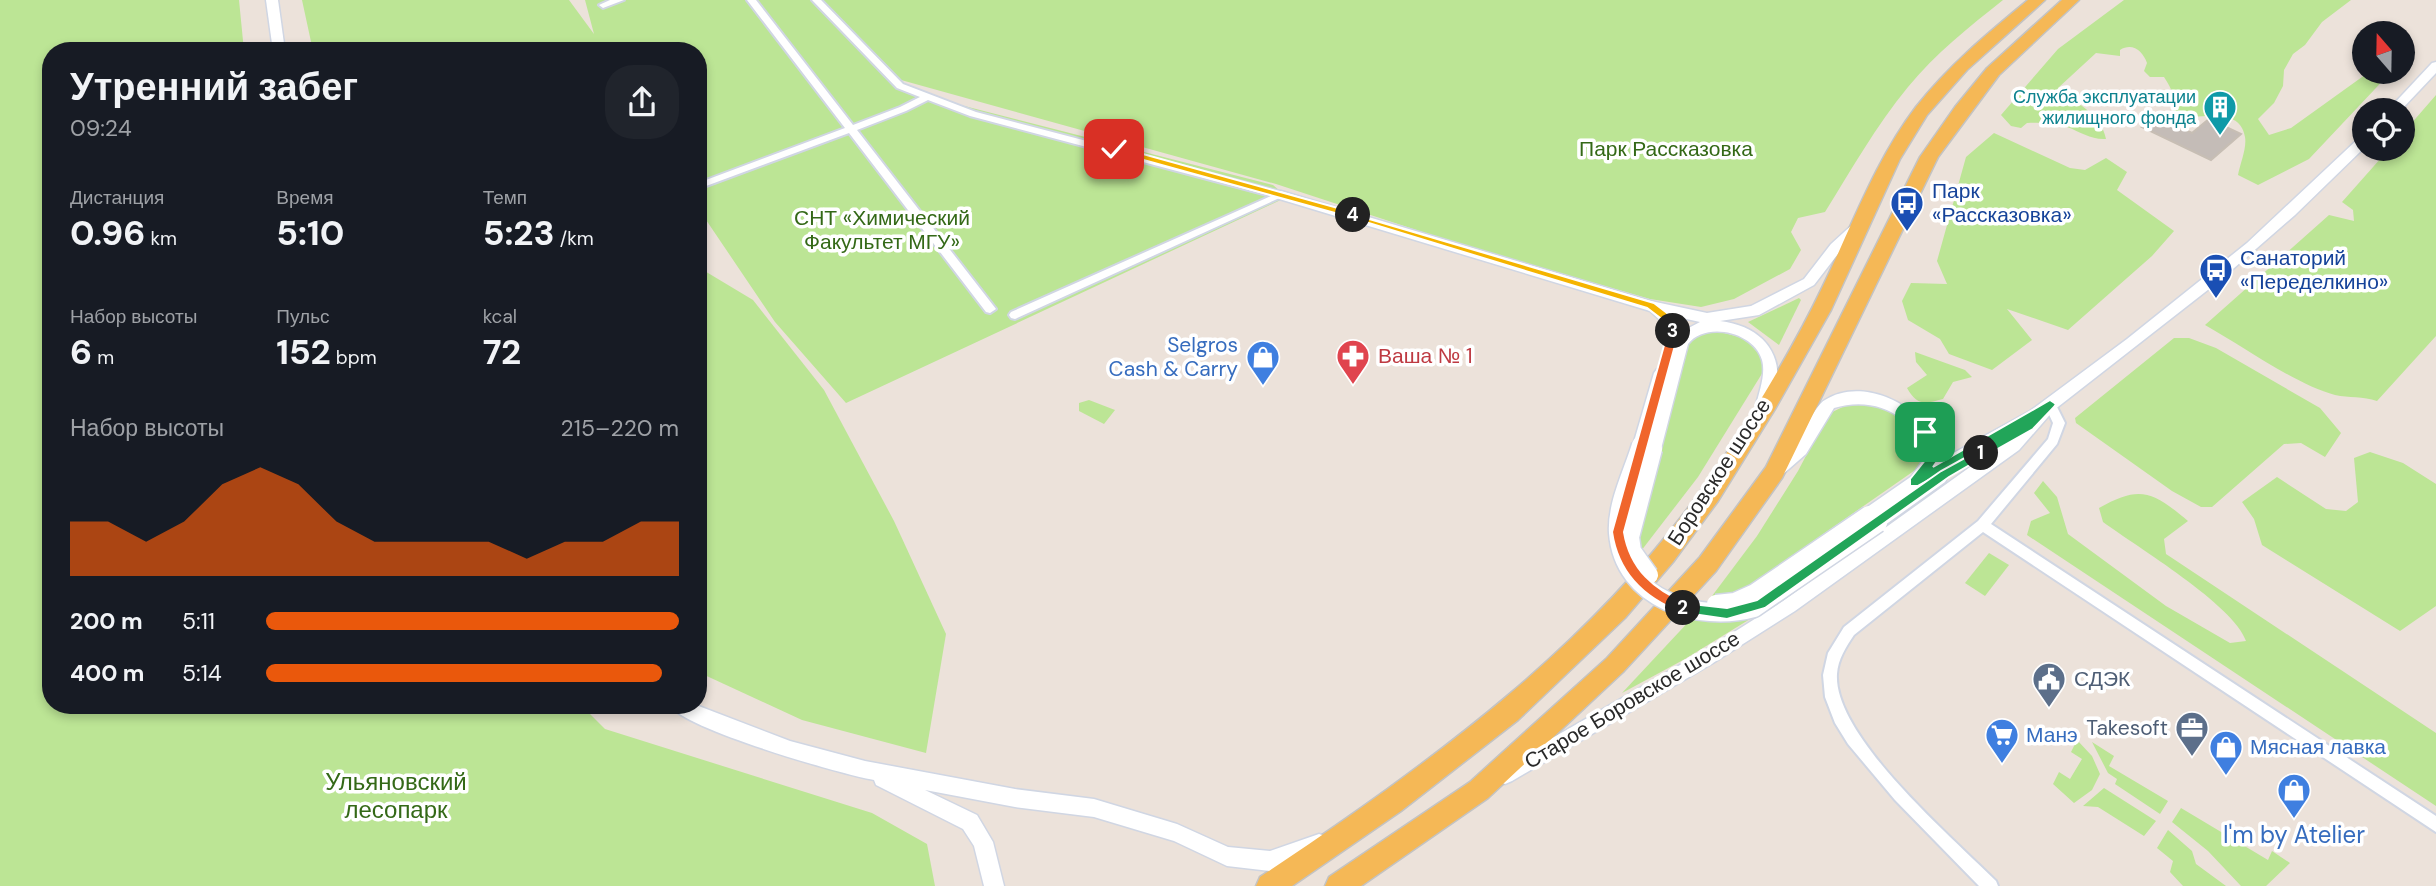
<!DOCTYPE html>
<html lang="ru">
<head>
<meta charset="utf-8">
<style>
  :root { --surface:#171b24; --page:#20242c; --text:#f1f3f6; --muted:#9ea1a6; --accent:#ea580c }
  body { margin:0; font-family:"DM Sans",sans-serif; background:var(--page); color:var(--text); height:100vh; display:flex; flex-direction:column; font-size:26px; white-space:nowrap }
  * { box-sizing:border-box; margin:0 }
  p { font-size:23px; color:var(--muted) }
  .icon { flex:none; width:38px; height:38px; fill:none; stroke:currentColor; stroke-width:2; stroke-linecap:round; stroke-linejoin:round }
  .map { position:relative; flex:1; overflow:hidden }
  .drawer { position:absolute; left:42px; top:42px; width:665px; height:672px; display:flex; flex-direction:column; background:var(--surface); border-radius:28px; box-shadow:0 4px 10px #0003 }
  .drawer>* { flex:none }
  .needle { width:46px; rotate:340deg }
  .controls { position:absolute; left:2352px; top:21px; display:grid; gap:14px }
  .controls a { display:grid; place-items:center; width:63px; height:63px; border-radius:50%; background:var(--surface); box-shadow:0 4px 10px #0003; font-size:35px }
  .pin { position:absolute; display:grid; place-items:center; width:60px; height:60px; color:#fff; margin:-30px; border-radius:14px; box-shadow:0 4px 10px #0006 }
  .km { position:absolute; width:35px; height:35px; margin:-18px; border-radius:50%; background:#222; color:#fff; font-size:19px; line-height:35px; text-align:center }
  .round { display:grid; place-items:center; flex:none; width:74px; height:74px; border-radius:28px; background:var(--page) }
  .overview { display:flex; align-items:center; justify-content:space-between; height:119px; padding:0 28px }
  h1 { font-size:38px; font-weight:700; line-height:52px }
  .stats { display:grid; grid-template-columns:repeat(3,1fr); gap:10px; height:119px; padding:7px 28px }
  .stats div { display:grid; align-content:center }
  .stats b { font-size:35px; font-weight:700 }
  .stats small { font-size:19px; font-weight:400 }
  .stats p { font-size:19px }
  .chart { height:196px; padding:14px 28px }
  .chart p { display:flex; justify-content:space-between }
  .chart svg { width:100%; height:126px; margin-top:7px; fill:var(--accent); opacity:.7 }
  ul { padding:0 28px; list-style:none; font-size:23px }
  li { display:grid; grid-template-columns:112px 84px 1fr; align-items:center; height:52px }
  li i { height:18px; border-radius:9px; background:var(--accent) }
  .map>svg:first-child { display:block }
  .green { fill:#bce595 }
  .building { fill:#c4bcb7; stroke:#c7beb4; stroke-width:2 }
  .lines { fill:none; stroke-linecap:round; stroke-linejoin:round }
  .minor-casing { stroke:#d0d6e3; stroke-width:4 }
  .tertiary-casing { stroke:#d0d6e3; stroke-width:3 }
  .primary-casing { stroke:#c3c3c3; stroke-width:3 }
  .minor { fill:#fff; fill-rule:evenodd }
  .tertiary { fill:#fff; fill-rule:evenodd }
  .primary { fill:#f5b856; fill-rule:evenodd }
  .tertiary-bridge-casing { stroke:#d0d6e3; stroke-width:21; stroke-linecap:butt }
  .tertiary-bridge { stroke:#fff; stroke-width:18 }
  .split-1 { fill:#22a559; stroke:#fff; stroke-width:2 }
  .split-2 { fill:#22a559; stroke:#fff; stroke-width:2 }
  .split-3 { fill:#f0652b; stroke:#fff; stroke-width:2 }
  .split-4 { fill:#f5b400; stroke:#fff; stroke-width:2 }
  .split-5 { fill:#f5b400; stroke:#fff; stroke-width:2 }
  .labels { text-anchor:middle; stroke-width:7; stroke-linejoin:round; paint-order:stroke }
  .far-culture-label { font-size:18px; fill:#0d838f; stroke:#fff; text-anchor:end }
  .park-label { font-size:21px; fill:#346917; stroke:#fff }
  .transit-label { font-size:21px; fill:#164399; stroke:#fff; text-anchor:start }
  .shop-label { font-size:21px; fill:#366cbe; stroke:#fff; text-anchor:start }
  .health-label { font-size:21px; fill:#be3a42; stroke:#fff; text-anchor:start }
  .street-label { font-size:21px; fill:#292929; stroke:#fff }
  .service-label { font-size:21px; fill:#4e5e75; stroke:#fff; text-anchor:start }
  .near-park-label { font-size:24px; fill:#346917; stroke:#fff }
  .near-shop-label { font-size:24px; fill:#366cbe; stroke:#fff }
</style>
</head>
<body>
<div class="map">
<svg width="2436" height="886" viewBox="0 0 2436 886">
  <rect width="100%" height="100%" fill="#ece2da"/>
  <g class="green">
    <polygon points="0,0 239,0 244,51 51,51 51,705 581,705 605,729 872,813 927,844 935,886 0,886"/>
    <polygon points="302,0 569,0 594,34 585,0 813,0 902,90 1273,185 1287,197 846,403 775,322 698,208 698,51 313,51"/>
    <path d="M823 0H2003C1969 27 1935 54 1908 87 1876 126 1851 170 1825 212L1798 218 1791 232 1801 250 1790 269 1734 299 1701 307 1650 299 1459 244 1276 184 901 80Z"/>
    <path d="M2124 0H2351L2322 22 2305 45 2293 54 2284 70 2283 86 2274 103 2258 119 2269 135 2291 128 2369 72H2391L2309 159 2258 185 2238 175C2240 164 2247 148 2245 137 2239 102 2193 124 2173 113 2176 98 2172 89 2164 77H2150L2144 71 2147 63C2143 52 2133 42 2120 50V56L2096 53 2058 88C2076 104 2101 113 2106 139 2091 140 2081 132 2067 127 2054 123 2040 122 2027 123L2021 128 2011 126 2001 115 2058 49Z"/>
    <path d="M2436 95V336L2377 401C2363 396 2349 398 2335 395 2296 385 2241 345 2205 325L2329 215 2354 221 2353 210 2342 202 2389 149H2403V133Z"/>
    <polygon points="1994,133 2070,168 2085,170 2106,158 2127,172 2117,190 2174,231 2152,256 2068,330 2007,309 2032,340 1992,370 1949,354 1940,339 1908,320 1902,301 1911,283 1947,284 1937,261 1966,157"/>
    <polygon points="698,267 753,300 824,390 894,521 946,634 926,753 802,720 698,672"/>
    <polygon points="1799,298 1801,300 1779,345 1748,322"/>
    <polygon points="1713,330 1747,339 1762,353 1763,372 1698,477 1641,551 1638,538 1689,344 1695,337"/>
    <polygon points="2174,338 2189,338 2216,348 2320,408 2341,433 2325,457 2301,443 2284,444 2212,507 2201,507 2172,491 2076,423 2075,418"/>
    <path d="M1915 352 1965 370 1972 377 1953 382 1943 399C1925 404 1917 406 1907 388L1927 375 1916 362Z"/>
    <polygon points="1089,400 1115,410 1104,424 1079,411 1079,403"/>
    <path d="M1867 404C1896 410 1932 432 1921 466L1743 590 1712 596 1757 536 1798 471 1828 414 1847 405Z"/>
    <polygon points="2370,452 2403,463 2436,484 2436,606 2400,631 2262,545 2254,519 2242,502 2277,477 2326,509 2346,511 2358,502 2354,458"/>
    <path d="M2043 481 2057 497 2068 534 2166 606 2230 643 2246 641C2234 605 2137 547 2103 522L2099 508C2140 485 2152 491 2188 521L2164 539 2166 554 2436 733V806L2027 535 2031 521 2050 513 2034 493Z"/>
    <polygon points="1989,553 2009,565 1985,596 1965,583"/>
    <polygon points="1768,608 1685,659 1622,693 1693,617"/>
    <polygon points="2077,740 2092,756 2100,774 2092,790 2074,803 2053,784 2059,772 2070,779 2082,759 2071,752"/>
    <polygon points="2092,742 2114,756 2109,766 2168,801 2160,814 2115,784 2117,779 2108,773"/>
    <polygon points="2104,788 2156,821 2144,836 2098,807 2083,806"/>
    <polygon points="2181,808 2268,860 2272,851 2290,863 2266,886 2241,886 2208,851 2172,822"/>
    <polygon points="2168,830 2192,851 2196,864 2226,886 2183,886 2170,872 2173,861 2157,848"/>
  </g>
  <polygon class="building" points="2156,116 2192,133 2209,119 2241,134 2211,160 2142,127"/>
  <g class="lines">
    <defs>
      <g id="minor">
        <polygon points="610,0 624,0 603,8 599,5"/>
        <polygon points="747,0 756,0 853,125 900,107 920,97 897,88 812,0 821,0 903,84 976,112 1285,193 1286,195 1015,319 1011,318 1009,315 1011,312 1271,196 970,116 928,100 906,111 857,130 996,309 990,313 986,312 849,133 698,189 698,183 845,128"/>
        <path d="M2050 400 2054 401 2065 423 2057 444 1991 524 2436 816V832L1983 532 1854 635C1846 647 1838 659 1837 674 1833 736 1953 838 1996 881L1998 886H1979L1895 800 1848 744 1835 723 1825 697 1823 675 1828 653 1844 627 1978 521 2048 439 2053 423 2044 404Z"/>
      </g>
      <g id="tertiary">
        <polygon points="266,0 278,0 285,51 273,51"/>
        <polygon points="2436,62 2436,73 2401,110 2388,110 2432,63"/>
        <path d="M2364 137V148L2295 215 2218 282 2054 410 2019 450 1795 611 1713 663 1512 781 1505 784 1498 781 1495 775 1498 769 1701 653 1783 601 2012 437 1944 473 1947 478 1945 482 1878 530 1872 528 1871 521 1863 520 1861 515 1863 510 1912 476 1924 459C1918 416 1875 395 1834 408L1806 454 1782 475H1770L1768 471C1774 460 1787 454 1795 445 1804 434 1814 406 1825 400 1866 373 1938 412 1939 461L2030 411 2127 339 2247 243 2359 138Z"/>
        <path d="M1281 191 1651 301 1707 313 1751 306 1804 279 1831 244 1854 223 1859 221 1866 226 1841 250 1814 285 1759 315 1720 321C1769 327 1791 364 1769 409H1759L1756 405C1759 392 1766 374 1762 360 1754 332 1706 321 1688 344L1661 449 1659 453 1653 455 1645 450 1635 449 1633 445 1654 373 1657 369H1666L1676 338 1669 337 1662 322 1650 311 1276 198V192ZM1673 316 1700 322 1681 332Z"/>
        <path d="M670 705H696L790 741 865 761 1015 789 1094 799 1177 824 1228 847 1270 851 1319 834 1326 836 1329 843 1326 850 1270 871 1227 866 1174 841 1094 817 1015 807 925 790 977 815 993 842 1004 886H984L974 846 963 829 876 785 874 780C843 775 681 728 670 705Z"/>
      </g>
      <g id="primary">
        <path d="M2028 0H2045L1967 70 1927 115 1900 159 1831 310 1775 409 1718 501 1673 562 1625 618 1518 720 1401 811 1292 886H1256L1260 877C1432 762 1601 641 1718 466 1756 409 1793 349 1823 286 1852 226 1875 161 1916 107 1948 66 1988 33 2028 0Z"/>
        <polygon points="2062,0 2079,0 1999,75 1938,157 1782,478 1716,571 1623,672 1488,798 1361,886 1325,886 1329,877 1470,782 1607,658 1700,557 1766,467 1920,157 1955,107 1987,68"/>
      </g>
    </defs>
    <use href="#minor" class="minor-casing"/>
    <use href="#tertiary" class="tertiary-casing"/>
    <use href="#primary" class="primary-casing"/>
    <use href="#minor" class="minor"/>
    <use href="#tertiary" class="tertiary"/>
    <use href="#primary" class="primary"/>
    <defs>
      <g id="tertiary-bridge">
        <path d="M1641 445C1633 472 1616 504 1618 533 1623 600 1699 623 1754 608L1878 523"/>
        <polyline points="1649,575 1632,551 1630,537 1653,449"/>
        <polyline points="1716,604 1735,602 1755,593 1869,515"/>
      </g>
    </defs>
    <use href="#tertiary-bridge" class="tertiary-bridge-casing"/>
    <use href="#tertiary-bridge" class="tertiary-bridge"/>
  </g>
  <polygon class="split-1" points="2050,400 2056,404 2054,407 2033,429 1985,456 1976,454 1918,486 1910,486 1910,479 1926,459 1921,429 1929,429 1936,441 1938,460 1933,467"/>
  <polygon class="split-2" points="1981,449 1987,453 1985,456 1949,477 1765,608 1727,619 1679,612 1677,608 1683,603 1727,608 1757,600 1941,471"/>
  <path class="split-3" d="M1673 327 1679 331 1624 532C1630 569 1654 590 1688 604L1690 608 1683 613C1645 599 1618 573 1612 532L1668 331Z"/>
  <polygon class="split-4" points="1349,213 1654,303 1671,316 1679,331 1670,333 1664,321 1647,308 1349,217"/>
  <polygon class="split-5" points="1114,146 1356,213 1358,215 1353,218 1111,151"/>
  <defs>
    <symbol id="building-pin" viewBox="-11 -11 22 30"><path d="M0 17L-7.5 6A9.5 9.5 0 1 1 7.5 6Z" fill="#0f9aa8" stroke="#fff"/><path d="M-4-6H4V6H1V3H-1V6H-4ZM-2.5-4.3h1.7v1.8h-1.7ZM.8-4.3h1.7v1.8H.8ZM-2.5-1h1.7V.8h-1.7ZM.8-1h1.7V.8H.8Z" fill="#fff"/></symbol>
    <symbol id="bus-pin" viewBox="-11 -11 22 30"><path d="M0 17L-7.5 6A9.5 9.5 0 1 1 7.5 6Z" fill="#1a4fb4" stroke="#fff"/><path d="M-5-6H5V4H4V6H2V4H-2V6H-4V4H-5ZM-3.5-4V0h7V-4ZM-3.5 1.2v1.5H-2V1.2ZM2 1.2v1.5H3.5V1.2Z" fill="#fff"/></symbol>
    <symbol id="pharmacy-pin" viewBox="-11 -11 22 30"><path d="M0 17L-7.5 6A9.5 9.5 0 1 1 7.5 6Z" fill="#e0444e" stroke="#fff"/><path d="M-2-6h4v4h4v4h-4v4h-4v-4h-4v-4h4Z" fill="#fff"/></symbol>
    <symbol id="shop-pin" viewBox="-11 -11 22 30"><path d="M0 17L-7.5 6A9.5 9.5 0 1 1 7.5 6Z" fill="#3f7fe0" stroke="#fff"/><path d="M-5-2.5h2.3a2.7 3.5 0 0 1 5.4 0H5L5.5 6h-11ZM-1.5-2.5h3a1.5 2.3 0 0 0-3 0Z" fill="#fff"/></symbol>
    <symbol id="civic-pin" viewBox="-11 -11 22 30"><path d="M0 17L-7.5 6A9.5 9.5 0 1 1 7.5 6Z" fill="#5c6f8a" stroke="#fff"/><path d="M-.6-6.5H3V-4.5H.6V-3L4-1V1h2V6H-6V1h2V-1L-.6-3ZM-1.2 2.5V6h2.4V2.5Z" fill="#fff"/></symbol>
    <symbol id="office-pin" viewBox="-11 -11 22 30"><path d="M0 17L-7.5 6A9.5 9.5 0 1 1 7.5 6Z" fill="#5c6f8a" stroke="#fff"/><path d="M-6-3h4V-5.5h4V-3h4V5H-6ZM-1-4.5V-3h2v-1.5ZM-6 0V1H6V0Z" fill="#fff"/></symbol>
    <symbol id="supermarket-pin" viewBox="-11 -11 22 30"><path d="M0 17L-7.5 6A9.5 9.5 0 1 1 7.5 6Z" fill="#3f7fe0" stroke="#fff"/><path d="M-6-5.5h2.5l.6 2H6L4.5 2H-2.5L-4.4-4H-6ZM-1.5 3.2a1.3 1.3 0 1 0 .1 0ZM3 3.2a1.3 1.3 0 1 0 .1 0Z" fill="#fff"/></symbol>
  </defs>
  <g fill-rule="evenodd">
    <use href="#building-pin" x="2201" y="88" width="38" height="52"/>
    <use href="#bus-pin" x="1888" y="184" width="38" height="52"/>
    <use href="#bus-pin" x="2197" y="251" width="38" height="52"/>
    <use href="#pharmacy-pin" x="1334" y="337" width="38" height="52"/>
    <use href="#shop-pin" x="1244" y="338" width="38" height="52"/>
    <use href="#civic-pin" x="2030" y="660" width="38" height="52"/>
    <use href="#office-pin" x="2173" y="709" width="38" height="52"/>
    <use href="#supermarket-pin" x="1983" y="716" width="38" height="52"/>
    <use href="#shop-pin" x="2207" y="728" width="38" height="52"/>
    <use href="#shop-pin" x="2275" y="771" width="38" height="52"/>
  </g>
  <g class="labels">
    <g class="far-culture-label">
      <text x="2196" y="103">Служба эксплуатации<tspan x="2196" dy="21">жилищного фонда</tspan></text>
    </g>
    <g class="park-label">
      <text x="1666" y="156">Парк Рассказовка</text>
      <text x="882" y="225">СНТ «Химический<tspan x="882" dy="24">Факультет МГУ»</tspan></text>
    </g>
    <g class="transit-label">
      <text x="1932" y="198">Парк<tspan x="1932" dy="24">«Рассказовка»</tspan></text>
      <text x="2240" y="265">Санаторий<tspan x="2240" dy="24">«Переделкино»</tspan></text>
    </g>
    <g class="shop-label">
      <text x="1238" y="352" text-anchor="end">Selgros<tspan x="1238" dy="24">Cash &amp; Carry</tspan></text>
      <text x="2026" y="742">Манэ</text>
      <text x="2250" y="754">Мясная лавка</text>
    </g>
    <g class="health-label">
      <text x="1378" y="363">Ваша № 1</text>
    </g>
    <g class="street-label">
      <text transform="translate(1719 472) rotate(-57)" y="7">Боровское шоссе</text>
      <text transform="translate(1632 700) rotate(-31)" y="7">Старое Боровское шоссе</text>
    </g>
    <g class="service-label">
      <text x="2074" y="686">СДЭК</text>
      <text x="2168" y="735" text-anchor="end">Takesoft</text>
    </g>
    <g class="near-park-label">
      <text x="396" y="790">Ульяновский<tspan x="396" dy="28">лесопарк</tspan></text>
    </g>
    <g class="near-shop-label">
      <text x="2294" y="843">I'm by Atelier</text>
    </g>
  </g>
</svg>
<div class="controls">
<a><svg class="needle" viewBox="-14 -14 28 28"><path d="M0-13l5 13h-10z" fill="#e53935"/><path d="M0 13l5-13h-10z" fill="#9ea1a6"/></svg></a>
<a><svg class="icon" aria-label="locate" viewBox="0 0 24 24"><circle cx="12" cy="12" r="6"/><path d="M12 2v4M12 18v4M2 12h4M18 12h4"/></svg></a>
</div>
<div class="pin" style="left:1925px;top:432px;background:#1e9e55"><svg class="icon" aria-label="arrive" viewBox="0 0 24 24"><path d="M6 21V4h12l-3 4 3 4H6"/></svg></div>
<div class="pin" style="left:1114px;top:149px;background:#d93025"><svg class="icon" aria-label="check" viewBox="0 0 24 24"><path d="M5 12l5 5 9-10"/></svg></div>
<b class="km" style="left:1981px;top:453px">1</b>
<b class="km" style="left:1683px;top:608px">2</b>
<b class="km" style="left:1673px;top:331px">3</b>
<b class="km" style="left:1353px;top:215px">4</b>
<section class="drawer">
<div class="overview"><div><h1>Утренний забег</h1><p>09:24</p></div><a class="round"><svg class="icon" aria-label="share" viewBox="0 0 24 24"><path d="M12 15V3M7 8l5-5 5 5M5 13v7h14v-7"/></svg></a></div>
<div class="stats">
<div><p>Дистанция</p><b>0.96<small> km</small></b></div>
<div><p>Время</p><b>5:10</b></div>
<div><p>Темп</p><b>5:23<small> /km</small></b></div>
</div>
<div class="stats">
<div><p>Набор высоты</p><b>6<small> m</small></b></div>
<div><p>Пульс</p><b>152<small> bpm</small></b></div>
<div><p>kcal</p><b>72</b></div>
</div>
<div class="chart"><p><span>Набор высоты</span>215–220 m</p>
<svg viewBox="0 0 160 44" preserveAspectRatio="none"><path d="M0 44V25L10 25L20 32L30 25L40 12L50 6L60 12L70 25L80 32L90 32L100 32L110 32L120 38L130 32L140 32L150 25L160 25V44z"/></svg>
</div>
<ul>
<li><b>200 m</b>5:11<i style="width:100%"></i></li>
<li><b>400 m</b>5:14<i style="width:96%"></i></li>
</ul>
</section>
</div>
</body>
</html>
